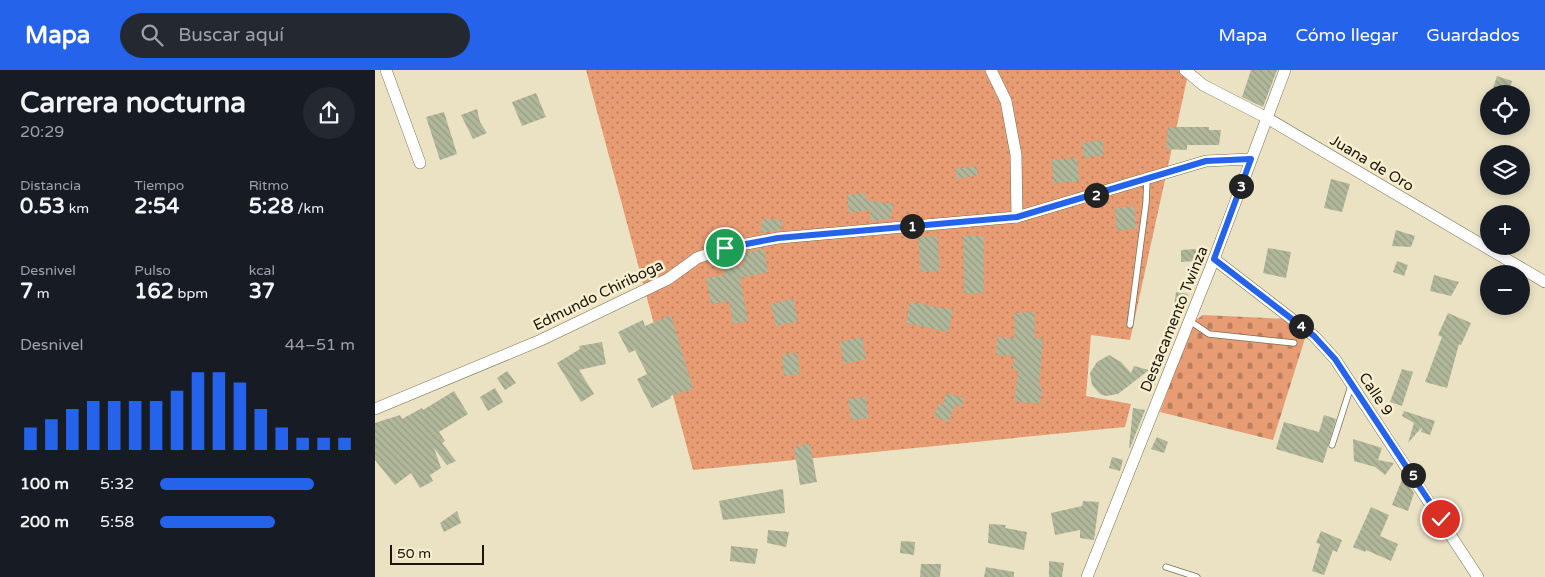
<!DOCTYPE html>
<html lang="es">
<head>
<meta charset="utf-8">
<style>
  :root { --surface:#171b24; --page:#242831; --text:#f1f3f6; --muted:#9ea1a6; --accent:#2563eb }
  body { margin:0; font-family:"Varela Round",sans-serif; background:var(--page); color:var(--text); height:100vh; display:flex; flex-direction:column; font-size:19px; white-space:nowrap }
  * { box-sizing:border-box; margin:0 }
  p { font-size:16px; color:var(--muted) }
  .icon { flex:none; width:28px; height:28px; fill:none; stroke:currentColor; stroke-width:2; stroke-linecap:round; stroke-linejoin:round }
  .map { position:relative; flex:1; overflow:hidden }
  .sheet { display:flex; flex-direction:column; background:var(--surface); width:375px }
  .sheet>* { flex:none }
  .buttons { position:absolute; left:1105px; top:15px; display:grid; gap:10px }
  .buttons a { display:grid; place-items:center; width:50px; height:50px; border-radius:50%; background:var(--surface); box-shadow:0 2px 8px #0003; font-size:25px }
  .scale { position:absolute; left:15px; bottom:12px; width:94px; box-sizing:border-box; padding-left:5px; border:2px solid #19160b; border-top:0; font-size:14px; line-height:18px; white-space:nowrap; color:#19160b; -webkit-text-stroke:4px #f7efd0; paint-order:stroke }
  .pin { position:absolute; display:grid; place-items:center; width:42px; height:42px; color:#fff; margin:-21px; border:2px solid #fff; border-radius:50%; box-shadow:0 1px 5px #0007 }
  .km { position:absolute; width:25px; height:25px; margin:-12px; border-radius:50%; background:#222; color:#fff; font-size:14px; line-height:25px; text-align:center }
  .round { display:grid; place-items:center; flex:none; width:52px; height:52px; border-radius:26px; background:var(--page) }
  .summary { display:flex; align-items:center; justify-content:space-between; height:85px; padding:0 20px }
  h1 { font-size:28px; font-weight:700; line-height:38px }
  .stats { display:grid; grid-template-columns:repeat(3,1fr); gap:8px; height:85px; padding:5px 20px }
  .stats div { display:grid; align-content:center }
  .stats b { font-size:21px; font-weight:700 }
  .stats small { font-size:14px; font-weight:400 }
  .stats p { font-size:14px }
  .chart { height:140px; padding:10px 20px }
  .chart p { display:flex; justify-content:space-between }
  .chart svg { width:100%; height:90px; margin-top:5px; stroke:var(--accent); stroke-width:6 }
  ul { padding:0 20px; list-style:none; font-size:16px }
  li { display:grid; grid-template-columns:80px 60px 1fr; align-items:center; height:38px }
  li i { height:12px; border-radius:6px; background:var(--accent) }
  header { display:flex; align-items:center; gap:30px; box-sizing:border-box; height:70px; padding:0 25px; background:var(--accent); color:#fff }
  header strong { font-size:24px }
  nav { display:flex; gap:28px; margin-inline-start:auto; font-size:18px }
  .search { width:350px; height:45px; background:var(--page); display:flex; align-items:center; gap:12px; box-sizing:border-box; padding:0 18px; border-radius:28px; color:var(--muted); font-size:19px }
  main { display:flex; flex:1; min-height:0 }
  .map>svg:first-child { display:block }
  .cemetery { fill:url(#cemetery-stones) }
  .park { fill:url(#park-dots) }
  .building { fill:url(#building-back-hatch) }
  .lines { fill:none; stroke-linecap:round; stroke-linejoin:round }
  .lane-casing { stroke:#777054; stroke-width:7 }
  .street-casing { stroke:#777054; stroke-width:12 }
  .lane { stroke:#fff; stroke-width:5.5 }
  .street { stroke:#fff; stroke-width:11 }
  .route-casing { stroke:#fff; stroke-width:10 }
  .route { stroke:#2563eb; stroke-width:6 }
  .labels { text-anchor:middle; stroke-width:5; stroke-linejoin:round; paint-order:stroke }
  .street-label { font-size:15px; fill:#19160b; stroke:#f7efd0 }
</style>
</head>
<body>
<header>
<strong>Mapa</strong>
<div class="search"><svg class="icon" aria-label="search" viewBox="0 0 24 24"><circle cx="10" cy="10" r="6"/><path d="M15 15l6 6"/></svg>Buscar aquí</div>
<nav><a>Mapa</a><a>Cómo llegar</a><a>Guardados</a></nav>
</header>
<main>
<section class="sheet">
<div class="summary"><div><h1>Carrera nocturna</h1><p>20:29</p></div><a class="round"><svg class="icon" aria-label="share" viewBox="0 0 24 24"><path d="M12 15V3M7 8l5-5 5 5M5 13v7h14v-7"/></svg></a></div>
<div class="stats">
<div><p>Distancia</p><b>0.53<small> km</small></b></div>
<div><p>Tiempo</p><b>2:54</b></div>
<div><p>Ritmo</p><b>5:28<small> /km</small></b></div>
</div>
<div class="stats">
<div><p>Desnivel</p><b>7<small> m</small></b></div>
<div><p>Pulso</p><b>162<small> bpm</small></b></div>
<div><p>kcal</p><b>37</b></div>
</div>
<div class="chart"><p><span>Desnivel</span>44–51 m</p>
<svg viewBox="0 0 160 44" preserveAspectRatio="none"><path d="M5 44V33M15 44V29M25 44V24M35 44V20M45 44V20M55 44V20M65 44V20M75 44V15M85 44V6M95 44V6M105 44V11M115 44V24M125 44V33M135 44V38M145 44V38M155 44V38"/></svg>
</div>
<ul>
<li><b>100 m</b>5:32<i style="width:79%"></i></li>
<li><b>200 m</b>5:58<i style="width:59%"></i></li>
</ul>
</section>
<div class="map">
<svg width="1170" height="507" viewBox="0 0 1170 507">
  <defs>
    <pattern id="cemetery-stones" width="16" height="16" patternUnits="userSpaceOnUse" patternTransform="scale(1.25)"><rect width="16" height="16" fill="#e79c73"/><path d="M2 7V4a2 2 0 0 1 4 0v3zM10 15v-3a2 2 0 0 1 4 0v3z" fill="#ba7e5d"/></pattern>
    <pattern id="park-dots" width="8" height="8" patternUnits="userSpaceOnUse" patternTransform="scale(1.25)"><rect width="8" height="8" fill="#e79c73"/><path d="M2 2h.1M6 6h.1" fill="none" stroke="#ba7e5d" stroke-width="1.8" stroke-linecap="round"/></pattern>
    <pattern id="building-back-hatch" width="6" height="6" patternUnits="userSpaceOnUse" patternTransform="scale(1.25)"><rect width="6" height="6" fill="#b1b79a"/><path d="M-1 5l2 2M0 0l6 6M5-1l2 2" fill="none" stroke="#989d83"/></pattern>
  </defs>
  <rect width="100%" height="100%" fill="#eae2c3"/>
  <polygon class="cemetery" points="828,245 912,249 931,265 898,370 785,342 818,252"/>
  <polygon class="park" points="211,0 814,0 755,270 716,265 711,326 756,334 750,357 318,400"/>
  <g class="building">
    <polygon points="876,0 902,0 888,37 867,27"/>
    <polygon points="1122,6 1137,11 1133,24 1116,24"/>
    <polygon points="161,23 171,47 147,56 137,32"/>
    <polygon points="102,39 105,52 112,63 98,69 86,45"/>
    <polygon points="69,42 82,84 65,90 51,47"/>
    <polygon points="793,57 834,57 834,60 846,60 844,75 812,75 812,80 791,79"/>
    <polygon points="727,70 729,85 709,88 707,73"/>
    <polygon points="702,88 704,111 678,113 677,90"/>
    <polygon points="601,96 603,105 582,109 580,99"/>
    <polygon points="956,109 975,114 967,142 949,138"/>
    <polygon points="490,123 491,130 519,134 515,149 496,151 495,140 474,143 472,125"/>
    <polygon points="759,136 762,158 742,161 740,138"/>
    <polygon points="387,149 407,150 406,160 386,163"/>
    <polygon points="1021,160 1040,166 1036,177 1017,176"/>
    <polygon points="562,166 565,201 546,202 543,167"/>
    <polygon points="588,166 609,166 609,223 589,223"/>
    <polygon points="893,178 916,182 911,208 888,203"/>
    <polygon points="389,179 393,202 365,208 373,251 358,254 354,231 336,234 331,208 350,205 349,199 369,195 366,184"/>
    <polygon points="821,179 821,191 806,192 806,180"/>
    <polygon points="1022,191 1033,195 1029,206 1018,202"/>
    <polygon points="1059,205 1084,212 1076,226 1055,221"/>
    <polygon points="801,222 813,224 811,238 799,236"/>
    <polygon points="418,229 423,251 401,256 396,234"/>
    <polygon points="535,232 578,240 573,262 531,253"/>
    <polygon points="659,242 660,268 668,268 664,316 667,316 665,334 640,331 643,300 638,299 639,286 621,285 622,267 640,268 639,243"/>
    <polygon points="1073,243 1096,253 1086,275 1084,274 1072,318 1050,312 1067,267 1063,265"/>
    <polygon points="296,245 318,319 295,326 296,328 277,338 262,309 272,304 260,280 254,283 243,262 268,250 270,256"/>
    <polygon points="487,267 491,289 469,294 465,272"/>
    <polygon points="227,272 231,294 204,300 219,324 206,332 182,293 205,279 204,276"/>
    <polygon points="422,283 425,304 409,306 407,285"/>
    <polygon points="734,285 746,292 756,303 759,296 774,300 743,324 731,326 725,324 717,315 715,303 722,292"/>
    <polygon points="1027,299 1038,302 1027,336 1015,332"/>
    <polygon points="132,301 141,313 130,320 122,308"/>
    <polygon points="120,318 128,332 113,341 105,327"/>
    <polygon points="79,321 93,344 64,362 70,371 67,373 81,391 72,395 59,378 66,398 55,405 58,411 45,418 36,403 20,415 0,390 0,353 25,345 27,349 47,338 48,340"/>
    <polygon points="571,323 589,328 587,337 580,335 573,352 559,346 564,333 568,335"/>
    <polygon points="491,327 493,348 476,350 473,329"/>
    <polygon points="758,338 770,340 755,378 754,378"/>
    <polygon points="1029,341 1060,351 1055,365 1046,362 1047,357 1033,373 1039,353 1027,346"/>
    <polygon points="949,345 961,349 948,393 901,379 909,352 944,362"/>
    <polygon points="782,367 793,372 789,383 776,379"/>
    <polygon points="978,369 1007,378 1003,390 1019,393 1010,405 1000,397 979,391"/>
    <polygon points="435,374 442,412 425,415 419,377"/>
    <polygon points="737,387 748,390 745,401 734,398"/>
    <polygon points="1028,407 1039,423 1033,441 1017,435"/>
    <polygon points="408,419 410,443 348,450 344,431"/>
    <polygon points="708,431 724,432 719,470 705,468 705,460 680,465 676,443 707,436"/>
    <polygon points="996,437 1014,445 1005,466 1023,474 1016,491 991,480 990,482 978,477"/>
    <polygon points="82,441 86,453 69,462 65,453"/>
    <polygon points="614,454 631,455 630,458 652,462 649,480 613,473"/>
    <polygon points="393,460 414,462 411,477 392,473"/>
    <polygon points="946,461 967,470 962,482 958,480 949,505 937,501 945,474 941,473"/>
    <polygon points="526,471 540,472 539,485 525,483"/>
    <polygon points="356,476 383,479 380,494 355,491"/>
    <polygon points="674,491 689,493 687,507 674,507"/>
    <polygon points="546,494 566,494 565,507 545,507"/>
    <polygon points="611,497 639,502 639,507 609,507"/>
  </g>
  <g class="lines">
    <defs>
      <g id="lane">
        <polyline points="815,251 834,264 919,273"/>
        <polyline points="755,255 771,133 772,110"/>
        <polyline points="957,375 976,316"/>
        <polyline points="791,497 822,507"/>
      </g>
      <g id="street">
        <polyline points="11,0 45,93"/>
        <polyline points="616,0 631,31 641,85 642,147"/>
        <polyline points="810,0 828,15 892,48 1170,212"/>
        <polyline points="839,189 939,266 960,289 1103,507"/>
        <polyline points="0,339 166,270 293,209 322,188 350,178 403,168 642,147 831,91 875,89"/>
        <polyline points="712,507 839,189 910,0"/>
      </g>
    </defs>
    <use href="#lane" class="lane-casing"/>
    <use href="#street" class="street-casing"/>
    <use href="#lane" class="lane"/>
    <use href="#street" class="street"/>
  </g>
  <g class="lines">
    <defs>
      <polyline id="route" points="350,178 403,168 642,147 831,91 876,89 839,189 939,266 960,289 1066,449"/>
    </defs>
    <use href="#route" class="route-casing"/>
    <use href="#route" class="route"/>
  </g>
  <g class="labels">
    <g class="street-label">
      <text transform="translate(997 93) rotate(31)" y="5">Juana de Oro</text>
      <text transform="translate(223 225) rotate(-26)" y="5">Edmundo Chiriboga</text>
      <text transform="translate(799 249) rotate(-68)" y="5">Destacamento Twinza</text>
      <text transform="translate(1001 324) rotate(56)" y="5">Calle 9</text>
    </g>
  </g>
</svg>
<div class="buttons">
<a><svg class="icon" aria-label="locate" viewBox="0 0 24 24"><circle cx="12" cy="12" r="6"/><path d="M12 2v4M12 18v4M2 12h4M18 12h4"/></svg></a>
<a><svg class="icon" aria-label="layers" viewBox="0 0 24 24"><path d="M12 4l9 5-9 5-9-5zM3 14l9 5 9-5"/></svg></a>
<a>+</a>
<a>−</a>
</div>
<div class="scale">50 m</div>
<div class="pin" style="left:350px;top:178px;background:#1e9e55"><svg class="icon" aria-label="arrive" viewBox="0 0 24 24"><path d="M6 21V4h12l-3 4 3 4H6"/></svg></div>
<div class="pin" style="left:1066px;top:449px;background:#d93025"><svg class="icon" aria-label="check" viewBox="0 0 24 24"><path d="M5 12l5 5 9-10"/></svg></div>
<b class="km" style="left:537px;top:156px">1</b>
<b class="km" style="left:721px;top:125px">2</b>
<b class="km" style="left:866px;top:116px">3</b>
<b class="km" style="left:926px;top:256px">4</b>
<b class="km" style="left:1038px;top:405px">5</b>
</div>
</main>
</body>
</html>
